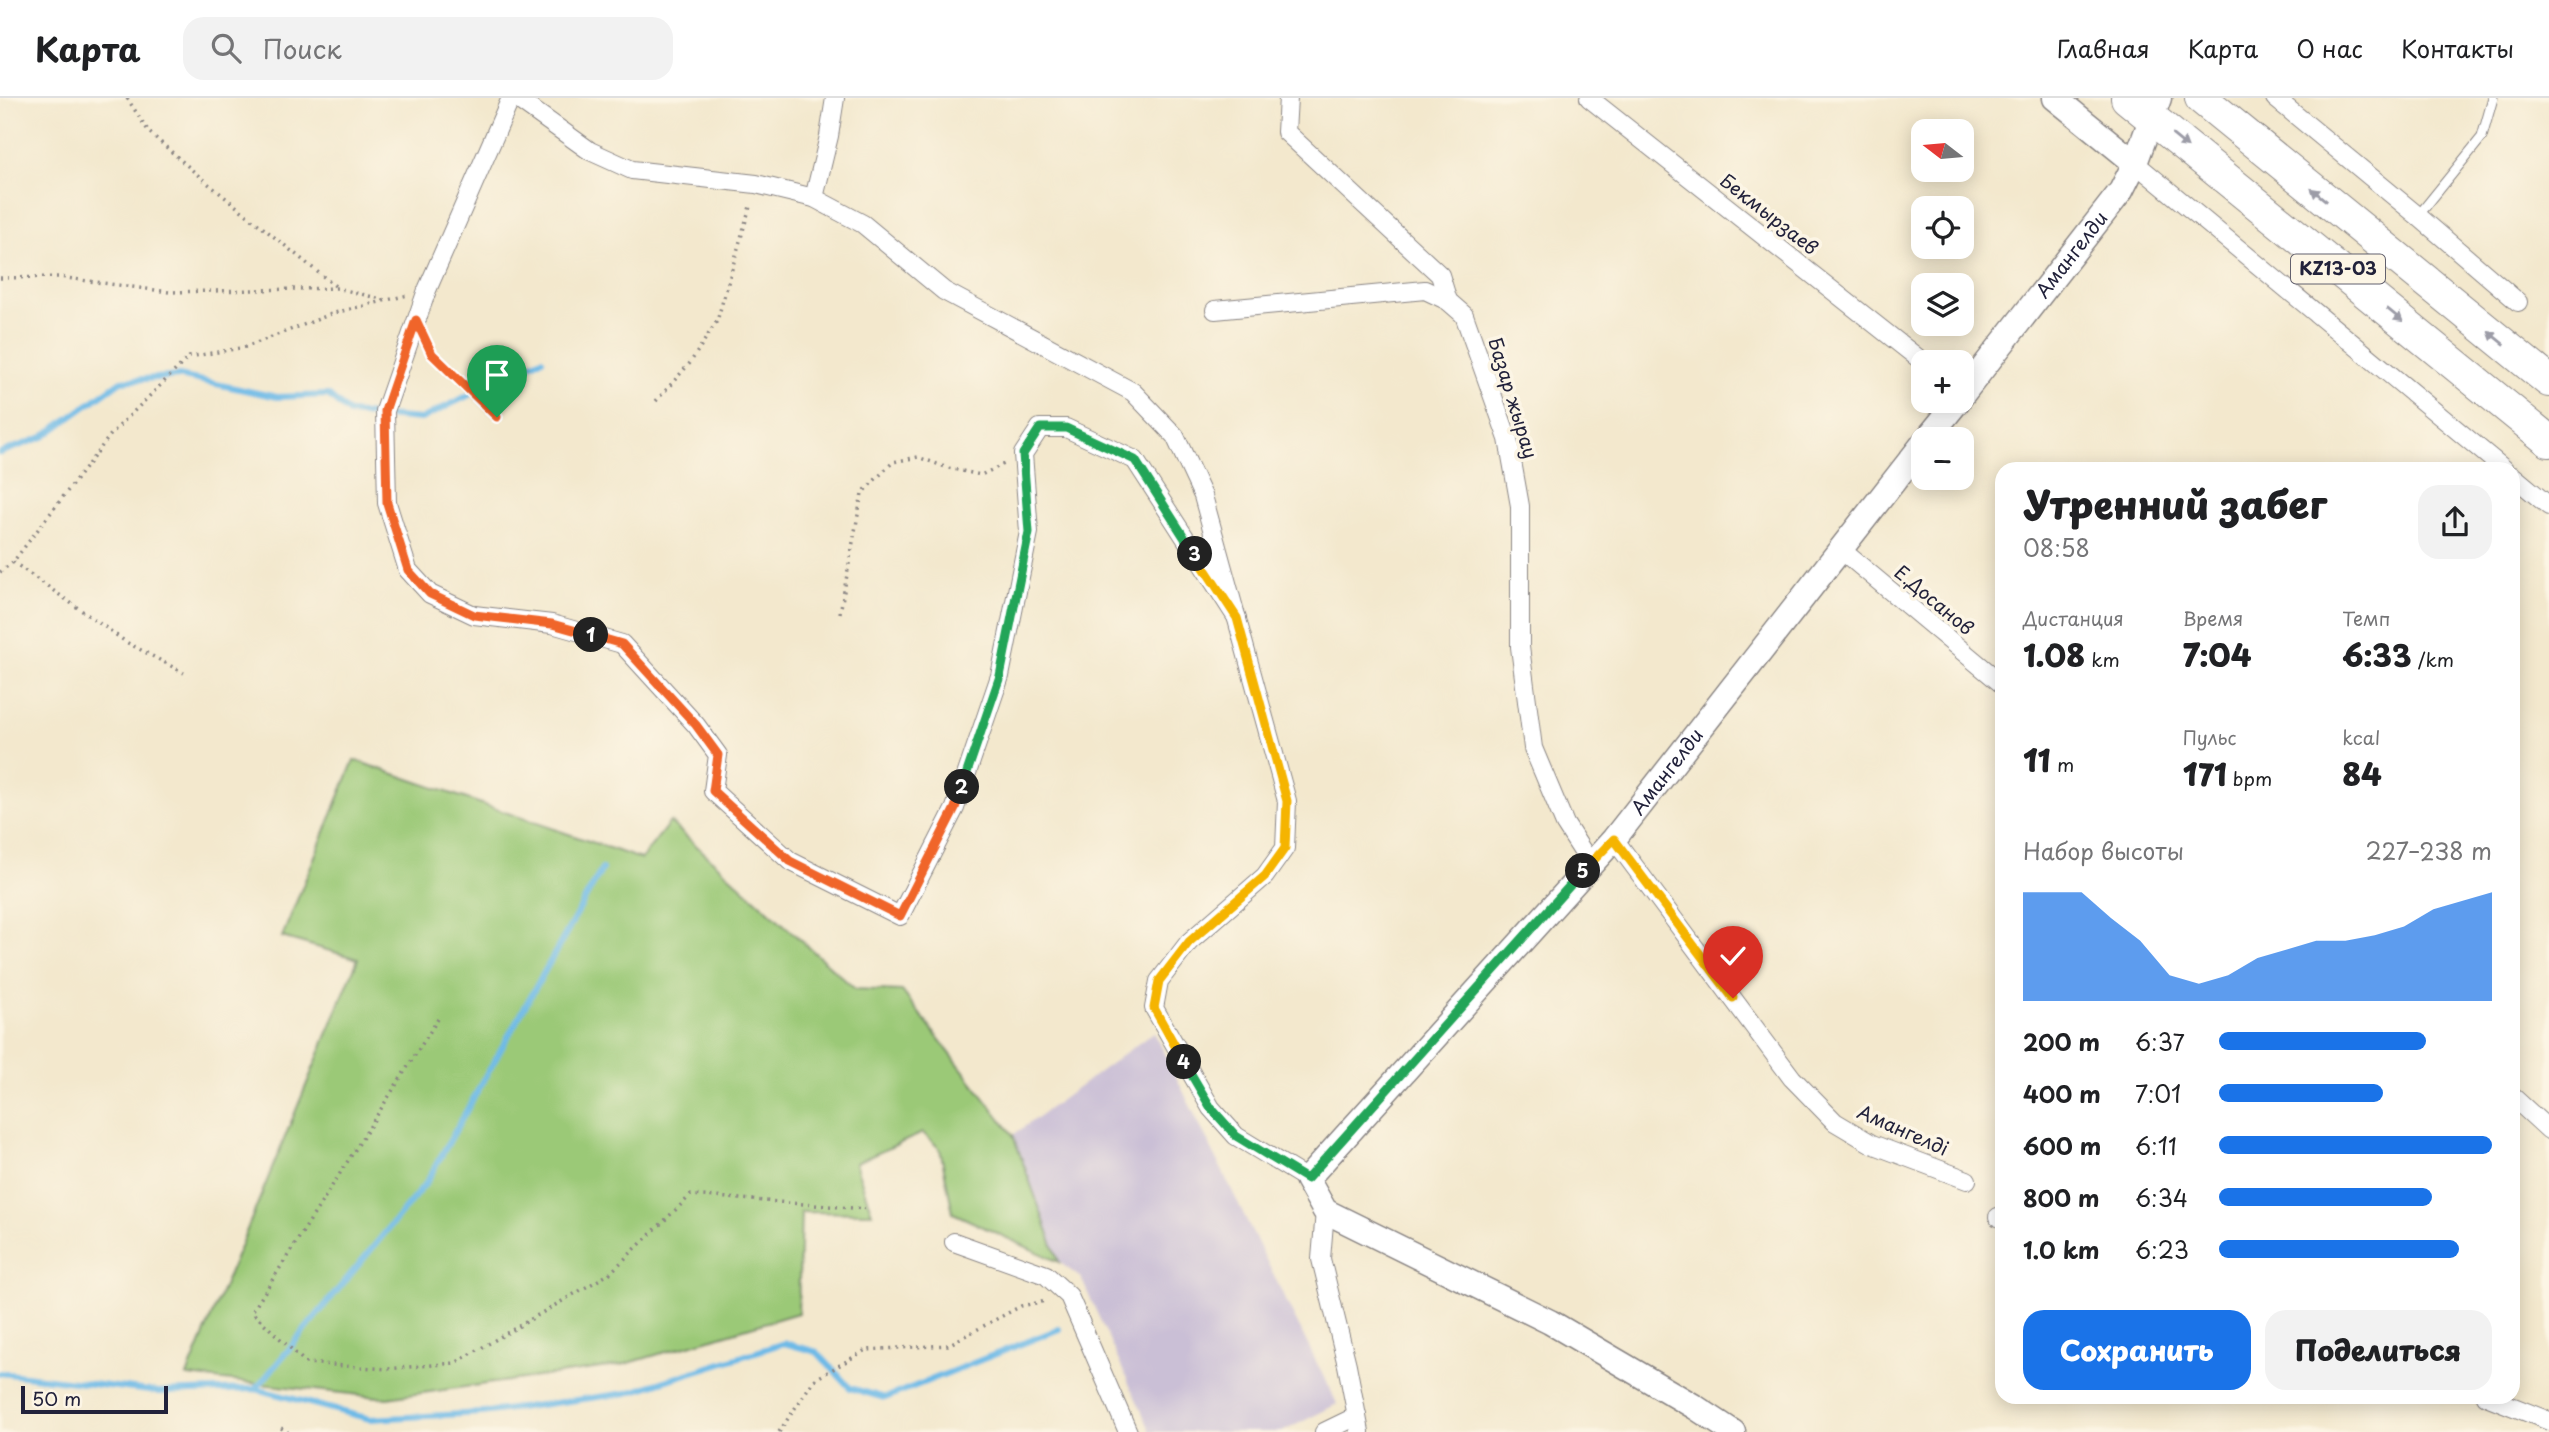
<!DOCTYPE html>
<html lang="ru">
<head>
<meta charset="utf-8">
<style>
  :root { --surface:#fff; --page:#f2f2f2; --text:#202124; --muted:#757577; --line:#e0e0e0; --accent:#1a73e8 }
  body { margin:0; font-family:"Playpen Sans",sans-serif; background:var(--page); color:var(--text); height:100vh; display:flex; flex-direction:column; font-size:26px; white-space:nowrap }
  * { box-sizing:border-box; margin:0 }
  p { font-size:23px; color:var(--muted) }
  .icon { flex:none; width:38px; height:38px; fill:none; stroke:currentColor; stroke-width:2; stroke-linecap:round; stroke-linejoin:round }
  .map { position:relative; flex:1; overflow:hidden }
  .side { position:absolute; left:1995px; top:364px; width:525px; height:942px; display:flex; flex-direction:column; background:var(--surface); border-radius:21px; box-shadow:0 4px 18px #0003 }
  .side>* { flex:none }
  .needle { width:46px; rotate:286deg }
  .controls { position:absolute; left:1911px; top:21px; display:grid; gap:14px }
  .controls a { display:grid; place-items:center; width:63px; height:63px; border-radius:14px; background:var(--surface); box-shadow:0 4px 18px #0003; font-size:35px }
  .scale { position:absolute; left:21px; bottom:18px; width:147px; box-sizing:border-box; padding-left:7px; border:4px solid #22223b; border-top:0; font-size:19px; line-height:24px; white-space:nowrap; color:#22223b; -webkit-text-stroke:5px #fcf5e5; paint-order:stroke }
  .pin { position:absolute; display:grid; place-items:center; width:60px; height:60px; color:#fff; margin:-72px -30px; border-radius:50% 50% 50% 0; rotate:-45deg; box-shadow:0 0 7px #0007 }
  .pin .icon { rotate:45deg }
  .km { position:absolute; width:35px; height:35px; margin:-18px; border-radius:50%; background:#222; color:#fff; font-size:19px; line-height:35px; text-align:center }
  .round { display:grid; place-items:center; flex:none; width:74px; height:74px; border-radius:21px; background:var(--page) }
  .overview { display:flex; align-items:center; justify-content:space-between; height:119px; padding:0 28px }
  h1 { font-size:38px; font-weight:800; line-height:52px }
  .figures { display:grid; grid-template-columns:repeat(3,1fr); gap:10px; height:119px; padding:7px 28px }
  .figures div { display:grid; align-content:center }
  .figures b { font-size:30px; font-weight:800 }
  .figures small { font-size:19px; font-weight:400 }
  .figures p { font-size:19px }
  .chart { height:196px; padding:14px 28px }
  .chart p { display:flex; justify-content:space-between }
  .chart svg { width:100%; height:126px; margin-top:7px; fill:var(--accent); opacity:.7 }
  .cta { display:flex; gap:14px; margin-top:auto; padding:14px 28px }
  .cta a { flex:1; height:80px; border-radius:21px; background:var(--accent); color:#fff; font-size:28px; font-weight:800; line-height:80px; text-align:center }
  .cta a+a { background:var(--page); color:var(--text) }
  ul { padding:0 28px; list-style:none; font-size:23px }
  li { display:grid; grid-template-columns:112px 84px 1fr; align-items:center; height:52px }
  li i { height:18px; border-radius:9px; background:var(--accent) }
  header { display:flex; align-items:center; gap:42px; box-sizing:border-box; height:98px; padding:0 35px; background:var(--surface); border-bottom:2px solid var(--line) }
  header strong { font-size:33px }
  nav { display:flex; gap:38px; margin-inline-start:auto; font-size:24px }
  .search { width:490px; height:63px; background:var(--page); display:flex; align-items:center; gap:18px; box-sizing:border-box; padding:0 24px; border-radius:21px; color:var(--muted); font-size:26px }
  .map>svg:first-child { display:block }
  .industrial { fill:#cabfd6 }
  .green { fill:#9bc977; stroke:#5e7659; stroke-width:2 }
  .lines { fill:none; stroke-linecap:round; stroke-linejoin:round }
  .stream { stroke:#6dbae7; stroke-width:6 }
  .lane-casing { stroke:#8a8584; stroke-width:11 }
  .street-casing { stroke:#8a8584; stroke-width:20 }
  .secondary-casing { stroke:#8a8584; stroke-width:27 }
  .highway-casing { stroke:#8a8584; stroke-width:34 }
  .path { stroke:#8a8584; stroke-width:3.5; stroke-dasharray:2 5; stroke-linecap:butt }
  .lane { stroke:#fff; stroke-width:9 }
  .street { stroke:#fff; stroke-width:18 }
  .secondary { stroke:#fff; stroke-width:24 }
  .highway { stroke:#fff; stroke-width:32 }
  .oneway { fill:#9c9ca7 }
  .split-1-casing { stroke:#fff; stroke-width:14 }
  .split-2-casing { stroke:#fff; stroke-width:14 }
  .split-3-casing { stroke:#fff; stroke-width:14 }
  .split-4-casing { stroke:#fff; stroke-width:14 }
  .split-5-casing { stroke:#fff; stroke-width:14 }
  .split-6-casing { stroke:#fff; stroke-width:14 }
  .split-1 { stroke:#f0652b; stroke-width:9 }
  .split-2 { stroke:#f0652b; stroke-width:9 }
  .split-3 { stroke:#22a559; stroke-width:9 }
  .split-4 { stroke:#f5b400; stroke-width:9 }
  .split-5 { stroke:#22a559; stroke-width:9 }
  .split-6 { stroke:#f5b400; stroke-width:9 }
  .labels { text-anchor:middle; stroke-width:7; stroke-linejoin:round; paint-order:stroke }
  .shield { fill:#fcf5e5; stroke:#63616e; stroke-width:2 }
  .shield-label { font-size:18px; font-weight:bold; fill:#22223b }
  .street-label { font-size:19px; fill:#22223b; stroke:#fcf5e5 }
</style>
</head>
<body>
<header>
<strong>Карта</strong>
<div class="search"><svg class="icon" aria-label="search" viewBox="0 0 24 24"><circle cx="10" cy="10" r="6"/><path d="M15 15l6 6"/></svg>Поиск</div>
<nav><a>Главная</a><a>Карта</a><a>О нас</a><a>Контакты</a></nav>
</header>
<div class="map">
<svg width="2549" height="1334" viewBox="0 0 2549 1334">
  <rect width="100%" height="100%" fill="#fcf5e5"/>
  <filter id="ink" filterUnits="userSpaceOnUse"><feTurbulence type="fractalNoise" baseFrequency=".0143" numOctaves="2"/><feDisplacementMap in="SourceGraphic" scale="14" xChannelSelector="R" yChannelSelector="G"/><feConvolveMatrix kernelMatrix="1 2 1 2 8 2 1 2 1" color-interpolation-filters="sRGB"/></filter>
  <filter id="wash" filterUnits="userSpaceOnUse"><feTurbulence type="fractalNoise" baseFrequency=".00686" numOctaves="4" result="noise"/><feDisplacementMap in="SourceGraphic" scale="28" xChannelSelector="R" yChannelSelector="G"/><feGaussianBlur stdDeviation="1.57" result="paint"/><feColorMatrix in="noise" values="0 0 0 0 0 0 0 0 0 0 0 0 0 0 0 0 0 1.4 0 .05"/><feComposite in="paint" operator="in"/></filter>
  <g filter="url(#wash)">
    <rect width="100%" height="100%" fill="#f3e8cd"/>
    <polygon class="industrial" points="1154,934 1337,1306 1282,1334 1151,1334 1081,1180 1059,1164 1013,1037"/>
    <polygon class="green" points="354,662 641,761 670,724 855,891 902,893 1013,1037 1059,1164 953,1115 940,1051 923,1035 855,1065 872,1115 801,1114 798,1215 622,1267 387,1300 187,1278 358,861 282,839"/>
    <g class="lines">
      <g class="stream">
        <polyline points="0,355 43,339 121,283 179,278 277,299 328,297 349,315 421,321 542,261"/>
        <polyline points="0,1275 158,1294 256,1291 370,1321 481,1315 627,1295 784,1245 817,1254 850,1290 885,1300 1059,1231"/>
        <polyline points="256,1291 426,1085 602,771"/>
      </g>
    </g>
  </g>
  <g filter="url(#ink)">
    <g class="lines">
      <defs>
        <polyline id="lane" points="2418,118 2482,39 2493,0"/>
        <g id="street">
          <polyline points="511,0 427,192 385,313 387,405 408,472 430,496 474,517 552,526 622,546 696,627 718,657 713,693 790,763 900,818 955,710 1000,578 1029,434 1023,356 1040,330 1066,330 1135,362 1237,520"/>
          <polyline points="516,0 590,53 632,72 756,86 814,100 863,126 944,193 1133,294 1175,338 1203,398 1287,703 1285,750 1265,778 1189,844 1159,883 1154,910 1211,1010 1236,1038 1307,1081"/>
          <polyline points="1288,0 1286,34 1440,177 1448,203"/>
          <polyline points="1589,0 1923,264"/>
          <polyline points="2275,0 2418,118 2518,204"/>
          <polyline points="2135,65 2504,371"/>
          <polyline points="814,100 829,38 835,0"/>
          <polyline points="1215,212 1425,192 1448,203 1464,217 1508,341 1520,408 1520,549 1533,650 1565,726 1590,765"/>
          <polyline points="2513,378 2549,408"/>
          <polyline points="1839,450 2002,586"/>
          <polyline points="1614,741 1792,980 1835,1024 1872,1046 1967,1082"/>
          <polyline points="2513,999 2549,1032"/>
          <polyline points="1325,1113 1321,1161 1347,1267 1360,1334"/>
          <polyline points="1998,1119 2002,1120"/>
          <polyline points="954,1144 1046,1177 1069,1198 1128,1334"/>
          <polyline points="2486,1298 2549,1323"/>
          <polyline points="1324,1334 1357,1318"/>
        </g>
        <g id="secondary">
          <polyline points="2055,0 2135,65"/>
          <path id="s1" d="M1962 297 2121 93 2135 65 2159 0"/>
          <polyline points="1927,341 1958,303"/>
          <path id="s2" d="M1733 1334 1695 1309 1550 1224 1325 1113 1307 1081 1614 741 1923 346"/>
        </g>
        <g id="highway">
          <polyline points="2127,0 2549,343"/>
          <polyline points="2201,0 2549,283"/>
        </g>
      </defs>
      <use href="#lane" class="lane-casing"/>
      <use href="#street" class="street-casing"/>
      <use href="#secondary" class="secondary-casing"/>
      <use href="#highway" class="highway-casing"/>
      <g class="path">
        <polyline points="127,0 149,34 200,79 335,188"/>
        <polyline points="0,180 59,179 169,194 337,190 385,202"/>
        <polyline points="428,246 432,256 497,319"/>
        <polyline points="656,303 690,265 717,223 751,105"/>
        <polyline points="13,464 126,544 184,575"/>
        <polyline points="0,474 13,464 112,335 189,259 246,249 334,215 408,197"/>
        <polyline points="840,515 862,395 893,364 918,359 948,370 981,377 1006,365"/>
        <polyline points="438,921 252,1214 306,1265 387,1271 455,1265 609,1176 691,1097 865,1111"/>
        <polyline points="281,1330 288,1334"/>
        <polyline points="779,1334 814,1282 866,1252 948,1247 1021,1208 1046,1203"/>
      </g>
      <use href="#lane" class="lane"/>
      <use href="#street" class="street"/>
      <use href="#secondary" class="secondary"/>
      <use href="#highway" class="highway"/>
    </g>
    <defs><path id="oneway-solid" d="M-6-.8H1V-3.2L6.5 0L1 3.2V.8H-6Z" transform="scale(1.75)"/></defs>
    <g class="oneway">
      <use href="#oneway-solid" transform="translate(2180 43) rotate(39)"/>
      <use href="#oneway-solid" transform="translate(2319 97) rotate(-141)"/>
      <use href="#oneway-solid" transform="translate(2395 217) rotate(39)"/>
      <use href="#oneway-solid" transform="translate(2496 240) rotate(-141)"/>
    </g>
  </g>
  <g class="lines" filter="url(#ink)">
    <defs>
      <polyline id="split-1" points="497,319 432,256 416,222 385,313 387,405 408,472 430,496 474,517 552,526 591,537"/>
      <polyline id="split-2" points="591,537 622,546 696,627 718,657 713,693 790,763 900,818 955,710 962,689"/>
      <polyline id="split-3" points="962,689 1000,578 1029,434 1023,356 1040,330 1066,330 1135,362 1195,456"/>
      <polyline id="split-4" points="1184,964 1154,910 1159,883 1189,844 1265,778 1285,750 1287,703 1237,520 1195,456"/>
      <polyline id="split-5" points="1184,964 1211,1010 1236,1038 1307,1081 1583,773"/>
      <polyline id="split-6" points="1583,773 1614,741 1733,900"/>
    </defs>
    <use href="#split-1" class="split-1-casing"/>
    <use href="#split-2" class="split-2-casing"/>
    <use href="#split-3" class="split-3-casing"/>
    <use href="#split-4" class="split-4-casing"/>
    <use href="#split-5" class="split-5-casing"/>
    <use href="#split-6" class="split-6-casing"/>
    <use href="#split-1" class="split-1"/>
    <use href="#split-2" class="split-2"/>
    <use href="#split-3" class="split-3"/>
    <use href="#split-4" class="split-4"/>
    <use href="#split-5" class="split-5"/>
    <use href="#split-6" class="split-6"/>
  </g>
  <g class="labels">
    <rect class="shield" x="2291" y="156.5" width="94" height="29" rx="5"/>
    <g class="shield-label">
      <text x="2338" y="177">KZ13-03</text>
    </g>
    <g class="street-label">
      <text transform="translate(1769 116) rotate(38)" y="7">Бекмырзаев</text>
      <text dy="7" stroke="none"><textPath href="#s1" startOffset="178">Амангелди</textPath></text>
      <text transform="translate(1513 300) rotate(73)" y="7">Базар жырау</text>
      <text transform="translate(1934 502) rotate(40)" y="7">Е.Досанов</text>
      <text dy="7" stroke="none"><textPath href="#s2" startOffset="1045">Амангелди</textPath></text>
      <text transform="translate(1903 1032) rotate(24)" y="7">Амангелді</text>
    </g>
  </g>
</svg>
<div class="controls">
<a><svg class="needle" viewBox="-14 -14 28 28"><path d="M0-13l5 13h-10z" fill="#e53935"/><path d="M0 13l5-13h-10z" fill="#757577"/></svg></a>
<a><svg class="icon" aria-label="locate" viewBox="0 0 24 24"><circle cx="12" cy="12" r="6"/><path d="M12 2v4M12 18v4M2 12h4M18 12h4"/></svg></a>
<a><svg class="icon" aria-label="layers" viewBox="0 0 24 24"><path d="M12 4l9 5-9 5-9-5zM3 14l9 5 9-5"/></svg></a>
<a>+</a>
<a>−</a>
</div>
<div class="scale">50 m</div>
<div class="pin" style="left:497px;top:319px;background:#1e9e55"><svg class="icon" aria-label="arrive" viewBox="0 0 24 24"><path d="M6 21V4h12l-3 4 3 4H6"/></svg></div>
<div class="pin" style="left:1733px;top:900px;background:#d93025"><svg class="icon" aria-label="check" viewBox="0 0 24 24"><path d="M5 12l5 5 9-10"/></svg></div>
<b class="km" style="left:591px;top:537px">1</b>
<b class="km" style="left:962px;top:689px">2</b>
<b class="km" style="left:1195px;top:456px">3</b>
<b class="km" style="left:1184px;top:964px">4</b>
<b class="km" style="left:1583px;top:773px">5</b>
<section class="side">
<div class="overview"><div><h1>Утренний забег</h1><p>08:58</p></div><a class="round"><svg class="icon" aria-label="share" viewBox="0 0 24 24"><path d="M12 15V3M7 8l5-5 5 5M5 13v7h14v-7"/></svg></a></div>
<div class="figures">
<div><p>Дистанция</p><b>1.08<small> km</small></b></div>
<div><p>Время</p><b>7:04</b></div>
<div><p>Темп</p><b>6:33<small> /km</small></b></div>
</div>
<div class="figures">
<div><b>11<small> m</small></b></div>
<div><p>Пульс</p><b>171<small> bpm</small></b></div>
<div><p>kcal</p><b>84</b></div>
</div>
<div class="chart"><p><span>Набор высоты</span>227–238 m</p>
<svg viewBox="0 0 160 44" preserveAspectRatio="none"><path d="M0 44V6L10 6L20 6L30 15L40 23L50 35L60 38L70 35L80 29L90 26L100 23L110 23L120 21L130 18L140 12L150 9L160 6V44z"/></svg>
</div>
<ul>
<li><b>200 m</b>6:37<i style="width:76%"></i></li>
<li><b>400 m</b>7:01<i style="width:60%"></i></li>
<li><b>600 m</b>6:11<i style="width:100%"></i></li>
<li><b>800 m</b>6:34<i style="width:78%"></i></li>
<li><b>1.0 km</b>6:23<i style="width:88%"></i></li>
</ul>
<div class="cta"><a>Сохранить</a><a>Поделиться</a></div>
</section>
</div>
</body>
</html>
